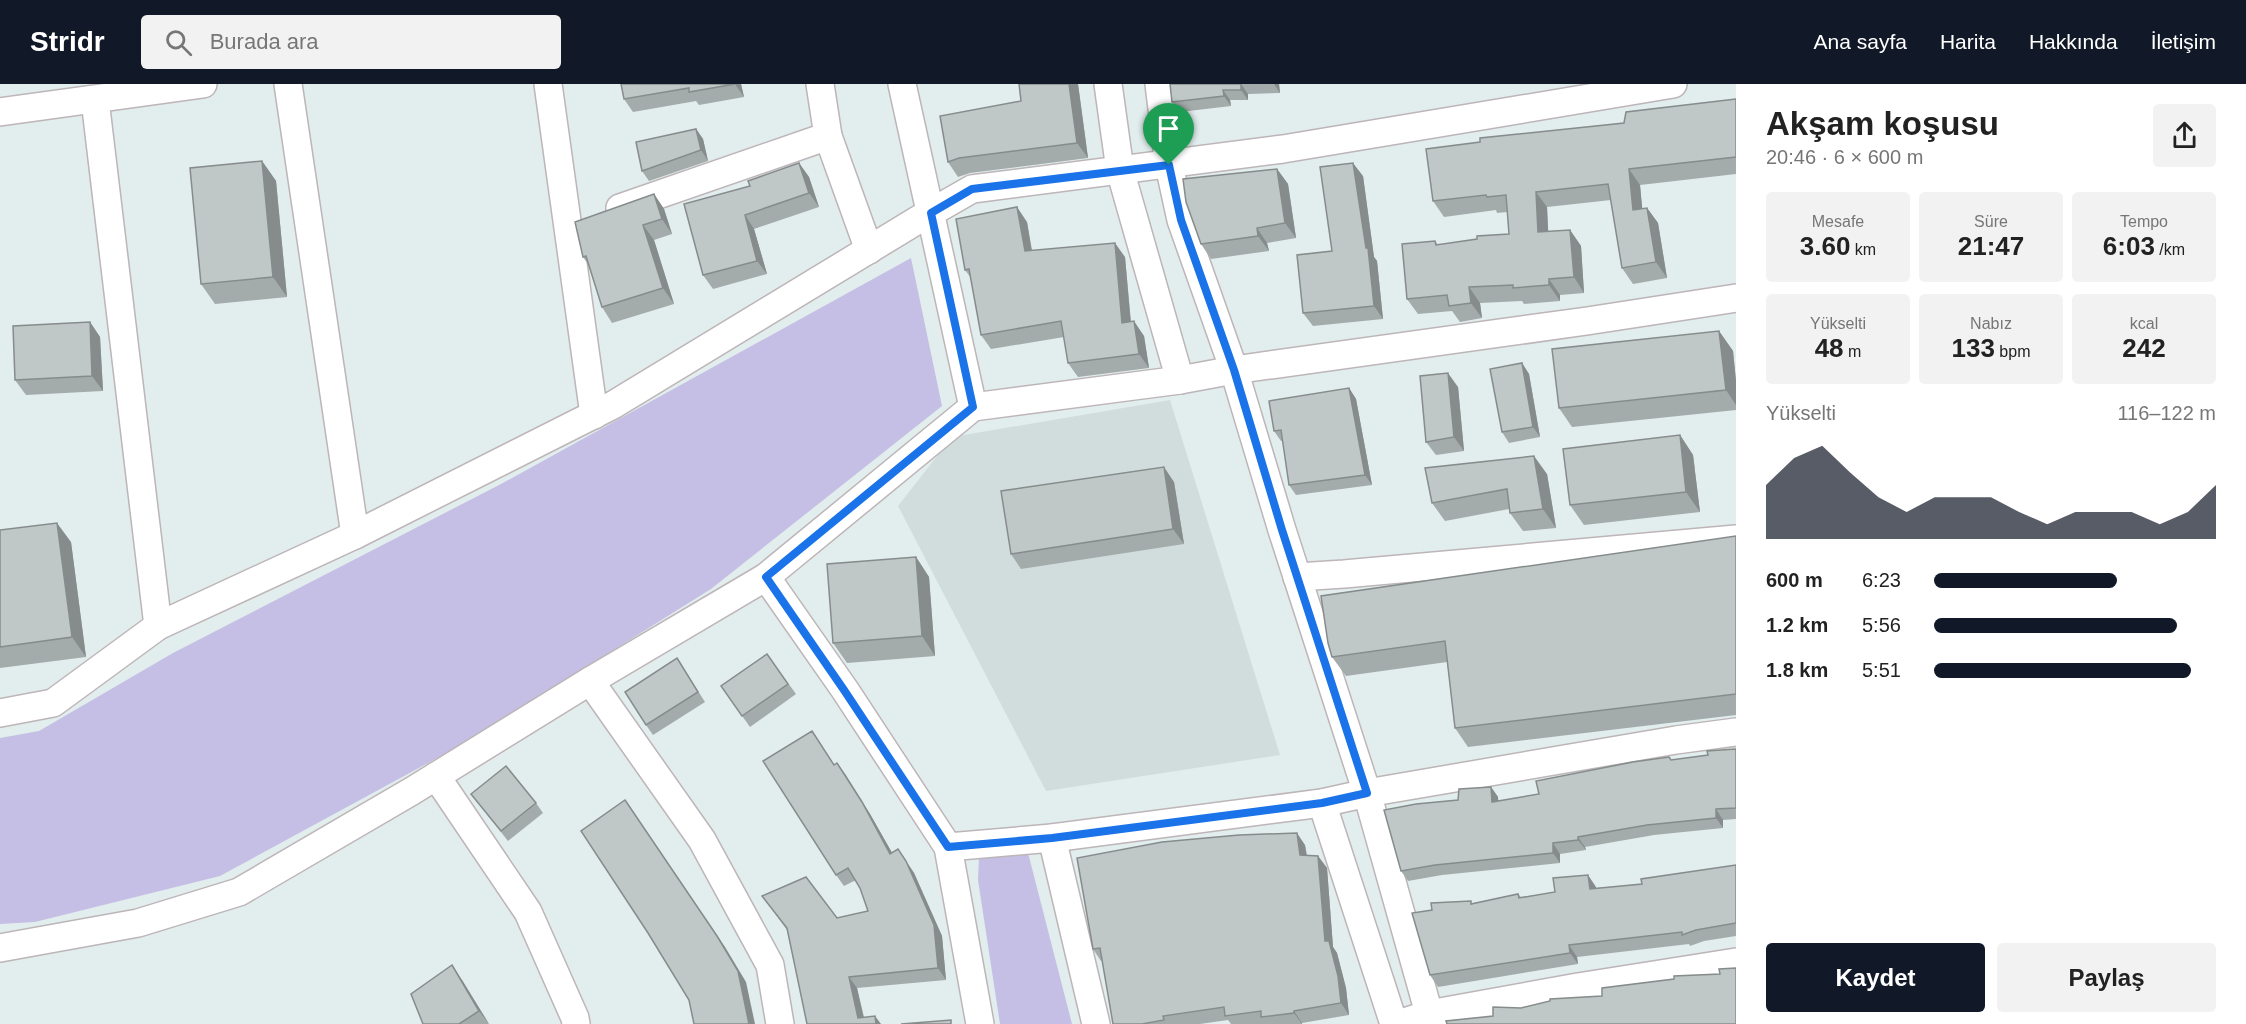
<!DOCTYPE html>
<html lang="tr">
<head>
<meta charset="utf-8">
<style>
  :root { --surface:#fff; --page:#f2f2f2; --text:#222; --muted:#767676; --accent:#111827 }
  body { margin:0; font-family:Arial,sans-serif; background:var(--page); color:var(--text); height:100vh; display:flex; flex-direction:column; font-size:22px; white-space:nowrap }
  * { box-sizing:border-box; margin:0 }
  p { font-size:20px; color:var(--muted) }
  .icon { flex:none; width:33px; height:33px; fill:none; stroke:currentColor; stroke-width:2; stroke-linecap:round; stroke-linejoin:round }
  .map { position:relative; flex:1; overflow:hidden }
  .side { display:flex; flex-direction:column; background:var(--surface); width:510px }
  .side>* { flex:none }
  .pin { position:absolute; display:grid; place-items:center; width:51px; height:51px; color:#fff; margin:-62px -26px; border-radius:50% 50% 50% 0; rotate:-45deg; box-shadow:0 0 6px #0007 }
  .pin .icon { rotate:45deg }
  .round { display:grid; place-items:center; flex:none; width:63px; height:63px; border-radius:6px; background:var(--page) }
  .summary { display:flex; align-items:center; justify-content:space-between; height:102px; padding:0 30px }
  h1 { font-size:33px; font-weight:700; line-height:45px }
  .stats { display:grid; grid-template-columns:repeat(3,1fr); gap:9px; height:102px; padding:6px 30px }
  .stats div { display:grid; align-content:center; border-radius:6px; background:var(--page); text-align:center }
  .stats b { font-size:26px; font-weight:700 }
  .stats small { font-size:16px; font-weight:400 }
  .stats p { font-size:16px }
  .chart { height:168px; padding:12px 30px }
  .chart p { display:flex; justify-content:space-between }
  .chart svg { width:100%; height:108px; margin-top:6px; fill:var(--accent); opacity:.7 }
  .button { display:flex; gap:12px; margin-top:auto; padding:12px 30px }
  .button a { flex:1; height:69px; border-radius:6px; background:var(--accent); color:#fff; font-size:24px; font-weight:700; line-height:69px; text-align:center }
  .button a+a { background:var(--page); color:var(--text) }
  ul { padding:0 30px; list-style:none; font-size:20px }
  li { display:grid; grid-template-columns:96px 72px 1fr; align-items:center; height:45px }
  li i { height:15px; border-radius:8px; background:var(--accent) }
  header { display:flex; align-items:center; gap:36px; box-sizing:border-box; height:84px; padding:0 30px; background:var(--accent); color:#fff }
  header strong { font-size:28px }
  nav { display:flex; gap:33px; margin-inline-start:auto; font-size:21px }
  .search { width:420px; height:54px; background:var(--page); display:flex; align-items:center; gap:15px; box-sizing:border-box; padding:0 21px; border-radius:6px; color:var(--muted); font-size:22px }
  main { display:flex; flex:1; min-height:0 }
  .map>svg:first-child { display:block }
  .education { fill:#d1dddd }
  .green { fill:#c6bfe5 }
  .lines { fill:none; stroke-linecap:round; stroke-linejoin:round }
  .minor-casing { stroke:#bdb5b7; stroke-width:30 }
  .minor { stroke:#fff; stroke-width:27 }
  .wall { fill:#a4acab }
  .shaded-wall { fill:#868c8b }
  .building { fill:#bfc8c7; stroke:#868c8b; stroke-width:1.5 }
  .route-casing { stroke:#fff; stroke-width:12 }
  .route { stroke:#1a73e8; stroke-width:8 }
</style>
</head>
<body>
<header>
<strong>Stridr</strong>
<div class="search"><svg class="icon" aria-label="search" viewBox="0 0 24 24"><circle cx="10" cy="10" r="6"/><path d="M15 15l6 6"/></svg>Burada ara</div>
<nav><a>Ana sayfa</a><a>Harita</a><a>Hakkında</a><a>İletişim</a></nav>
</header>
<main>
<div class="map">
<svg width="1736" height="940" viewBox="0 0 1736 940">
  <rect width="100%" height="100%" fill="#e2eded"/>
  <polygon class="education" points="1170,316 1280,671 1046,707 898,422 952,353"/>
  <g class="green">
    <polygon points="911,174 942,322 711,505 463,660 220,792 35,838 0,840 0,654 39,647 173,569 501,400"/>
    <polygon points="1026,761 1072,940 1000,940 978,796 979,773"/>
  </g>
  <g class="lines">
    <defs>
      <g id="minor">
        <polyline points="288,0 355,451"/>
        <polyline points="548,0 594,331"/>
        <polyline points="902,0 973,323"/>
        <polyline points="1108,0 1120,86 1180,296"/>
        <polyline points="1159,0 1169,81 1181,136 1234,286 1282,446 1367,709 1432,940"/>
        <polyline points="95,16 158,542"/>
        <polyline points="0,28 203,0"/>
        <polyline points="828,52 869,166"/>
        <polyline points="620,124 828,52 820,0"/>
        <polyline points="766,493 845,606 948,763 980,940"/>
        <polyline points="1297,493 1344,490 1736,455"/>
        <polyline points="590,597 702,756 770,881 780,940"/>
        <polyline points="0,629 53,619 158,542 355,451 613,321 916,137 972,105 1283,65 1673,0"/>
        <polyline points="436,692 528,828 575,934 576,940"/>
        <polyline points="1322,719 1394,940"/>
        <polyline points="1052,754 1096,940"/>
        <polyline points="948,763 1052,754 1322,719 1367,709 1676,656 1736,648"/>
        <polyline points="0,864 138,839 239,808 412,707 590,597 766,493 973,323 1180,296 1234,286 1587,237 1736,214"/>
        <polyline points="1398,940 1429,930 1578,903 1736,878"/>
      </g>
    </defs>
    <use href="#minor" class="minor-casing"/>
    <use href="#minor" class="minor"/>
  </g>
  <g class="wall">
    <polygon points="621,0 741,0 744,13 699,21 696,17 633,28 624,15"/>
    <polygon points="1019,0 1078,0 1088,74 970,89 958,93 948,78 1021,17"/>
    <polygon points="1170,0 1279,0 1280,9 1248,10 1248,16 1230,16 1231,22 1180,28 1172,18"/>
    <polygon points="1736,15 1736,90 1640,101 1642,124 1647,124 1658,139 1667,194 1633,200 1622,184 1611,116 1547,123 1548,148 1570,146 1581,162 1584,209 1560,211 1560,217 1524,220 1522,217 1480,219 1482,234 1460,238 1452,227 1418,230 1407,215 1435,157 1438,161 1509,150 1507,128 1497,129 1496,126 1444,133 1433,117 1624,39"/>
    <polygon points="696,45 703,55 708,77 649,97 642,87"/>
    <polygon points="262,77 276,97 287,213 215,220 201,200"/>
    <polygon points="799,79 809,93 819,123 754,145 767,190 713,205 703,191 750,102"/>
    <polygon points="1277,85 1288,100 1296,154 1267,159 1269,167 1211,175 1201,160"/>
    <polygon points="1363,92 1374,173 1377,177 1383,235 1313,242 1303,229 1332,167"/>
    <polygon points="654,110 664,125 672,150 654,156 674,220 612,239 602,223 588,180 583,173"/>
    <polygon points="1027,138 1032,166 1125,173 1131,238 1144,252 1149,284 1078,293 1068,279 1064,253 991,265 981,251 971,194 965,186"/>
    <polygon points="90,238 100,253 103,307 26,311 15,296"/>
    <polygon points="1719,247 1733,267 1736,297 1736,326 1572,343 1559,324"/>
    <polygon points="1522,279 1529,290 1540,353 1509,359 1502,348"/>
    <polygon points="1458,303 1464,367 1436,371 1426,358"/>
    <polygon points="1349,304 1356,315 1372,401 1296,411 1289,401 1283,357 1281,357 1274,347"/>
    <polygon points="1680,351 1693,371 1700,428 1584,441 1570,421"/>
    <polygon points="1547,390 1556,444 1523,447 1510,429 1509,425 1445,437 1432,419"/>
    <polygon points="1174,398 1184,460 1021,485 1011,470"/>
    <polygon points="0,446 71,458 86,573 0,584"/>
    <polygon points="1736,452 1736,631 1468,663 1455,644 1447,578 1346,592 1332,573"/>
    <polygon points="916,473 929,493 935,572 847,579 833,559"/>
    <polygon points="767,570 796,610 750,643 721,602"/>
    <polygon points="677,574 705,618 653,651 646,641"/>
    <polygon points="812,647 834,681 837,679 846,691 870,730 892,769 898,765 914,789 942,852 946,896 857,904 864,933 881,940 807,940 787,846 762,812 837,834 868,827 860,804 856,796 844,802 836,791"/>
    <polygon points="1736,665 1736,735 1723,736 1723,744 1654,751 1585,763 1586,766 1560,770 1560,779 1442,791 1408,797 1401,787 1458,716 1491,703 1498,713 1498,717 1539,710 1669,673 1671,676 1708,671"/>
    <polygon points="471,710 536,719 543,729 508,757"/>
    <polygon points="1305,761 1307,771 1318,772 1327,784 1333,863 1337,869 1346,904 1349,931 1302,939 1302,940 1231,940 1228,936 1200,940 1113,940 1102,877 1101,877 1093,865"/>
    <polygon points="1736,781 1736,852 1704,857 1690,862 1689,860 1577,873 1578,880 1438,903 1430,891 1432,826 1474,820 1518,810 1521,813 1596,803 1596,804 1642,800"/>
    <polygon points="462,896 489,940 423,940"/>
  </g>
  <g class="shaded-wall">
    <polygon points="735,0 741,0 744,13"/>
    <polygon points="1069,0 1078,0 1088,74 1077,59"/>
    <polygon points="1241,0 1248,10 1248,16 1241,6"/>
    <polygon points="1274,0 1279,0 1280,9"/>
    <polygon points="1223,6 1230,16 1231,22 1224,12"/>
    <polygon points="696,45 703,55 708,77 701,66"/>
    <polygon points="262,77 276,97 287,213 273,193"/>
    <polygon points="799,79 809,93 819,123 809,109"/>
    <polygon points="1353,79 1363,92 1374,173 1377,177 1383,235 1374,222"/>
    <polygon points="1277,85 1288,100 1296,154 1285,139"/>
    <polygon points="1629,85 1640,101 1644,142 1633,126"/>
    <polygon points="1536,108 1547,123 1549,164 1538,148"/>
    <polygon points="654,110 664,125 672,150 662,135"/>
    <polygon points="1017,123 1027,138 1034,181 1025,167"/>
    <polygon points="1647,124 1658,139 1667,194 1656,178"/>
    <polygon points="745,131 754,145 767,190 757,177"/>
    <polygon points="643,141 654,156 674,220 663,204"/>
    <polygon points="1257,144 1267,159 1269,167 1258,152"/>
    <polygon points="1570,146 1581,162 1584,209 1574,193"/>
    <polygon points="1115,159 1125,173 1132,253 1122,239"/>
    <polygon points="1549,195 1560,211 1560,217 1549,201"/>
    <polygon points="1469,203 1480,219 1482,234 1471,219"/>
    <polygon points="1134,237 1144,252 1149,284 1139,270"/>
    <polygon points="90,238 100,253 103,307 92,292"/>
    <polygon points="1719,247 1733,267 1736,297 1736,321 1726,306"/>
    <polygon points="1522,279 1529,290 1540,353 1533,343"/>
    <polygon points="1448,289 1458,303 1464,367 1454,353"/>
    <polygon points="1349,304 1356,315 1372,401 1365,391"/>
    <polygon points="1680,351 1693,371 1700,428 1686,408"/>
    <polygon points="1534,372 1547,390 1556,444 1543,425"/>
    <polygon points="1164,383 1174,398 1184,460 1173,445"/>
    <polygon points="57,439 71,458 86,573 72,553"/>
    <polygon points="916,473 929,493 935,572 922,552"/>
    <polygon points="837,679 870,730 899,781 890,770"/>
    <polygon points="1491,703 1498,713 1499,728 1492,718"/>
    <polygon points="625,716 725,863 746,898 755,940 749,940"/>
    <polygon points="1716,725 1723,736 1723,744 1716,734"/>
    <polygon points="1297,749 1305,761 1308,783 1300,771"/>
    <polygon points="1578,753 1585,763 1586,766 1578,756"/>
    <polygon points="1553,759 1560,770 1560,779 1553,769"/>
    <polygon points="898,765 914,789 942,852 946,896 938,884"/>
    <polygon points="1318,772 1327,784 1333,863 1337,869 1346,904 1349,931 1341,919 1325,857"/>
    <polygon points="1588,791 1596,803 1598,816 1590,805"/>
    <polygon points="1569,861 1577,873 1578,880 1570,869"/>
    <polygon points="452,881 462,896 489,940 479,927"/>
    <polygon points="849,893 857,904 865,940 858,934"/>
    <polygon points="1294,927 1302,939 1302,940 1294,929"/>
    <polygon points="875,932 881,940 876,940"/>
  </g>
  <g class="building">
    <polygon points="621,0 735,0 689,8 689,4 624,15"/>
    <polygon points="1019,0 1069,0 1077,59 959,74 948,78 940,32 1021,17"/>
    <polygon points="1170,0 1242,0 1241,0 1241,6 1223,6 1224,12 1172,18"/>
    <polygon points="1736,15 1736,73 1629,85 1633,126 1647,124 1656,178 1622,184 1608,100 1536,108 1538,148 1570,146 1574,193 1549,195 1549,201 1513,204 1513,201 1469,203 1471,219 1449,222 1447,211 1407,215 1402,160 1435,157 1436,161 1477,155 1477,152 1509,150 1506,111 1487,113 1486,111 1433,117 1426,65 1480,58 1480,54 1624,39 1626,28"/>
    <polygon points="696,45 701,66 642,87 636,58"/>
    <polygon points="262,77 273,193 201,200 190,84"/>
    <polygon points="799,79 809,109 745,131 757,177 703,191 684,120 750,102 748,97"/>
    <polygon points="1353,79 1366,164 1368,164 1374,222 1303,229 1297,171 1332,167 1320,83"/>
    <polygon points="1277,85 1285,139 1257,144 1258,152 1201,160 1186,118 1183,95"/>
    <polygon points="654,110 662,135 643,141 663,204 602,223 586,172 583,173 575,138"/>
    <polygon points="1017,123 1025,167 1115,159 1122,239 1134,237 1139,270 1068,279 1061,237 981,251 969,185 965,186 956,135"/>
    <polygon points="90,238 92,292 15,296 13,242"/>
    <polygon points="1719,247 1726,306 1559,324 1552,265"/>
    <polygon points="1522,279 1533,343 1502,348 1490,285"/>
    <polygon points="1448,289 1454,353 1426,358 1420,292"/>
    <polygon points="1349,304 1365,391 1289,401 1281,346 1274,347 1269,317"/>
    <polygon points="1680,351 1686,408 1570,421 1563,365"/>
    <polygon points="1534,372 1543,425 1510,429 1507,405 1432,419 1425,384"/>
    <polygon points="1164,383 1173,445 1011,470 1001,407"/>
    <polygon points="57,439 72,553 0,563 0,446"/>
    <polygon points="1736,452 1736,610 1455,644 1445,557 1332,573 1328,559 1321,512"/>
    <polygon points="916,473 922,552 833,559 827,480"/>
    <polygon points="767,570 788,600 742,632 721,602"/>
    <polygon points="677,574 698,608 646,641 625,608"/>
    <polygon points="812,647 834,681 837,679 862,718 890,770 898,765 906,777 934,841 938,884 849,893 858,934 875,932 876,940 807,940 787,844 762,812 806,793 837,834 868,827 860,804 848,784 836,791 763,677"/>
    <polygon points="1736,665 1736,724 1716,725 1716,734 1647,741 1578,753 1578,756 1553,759 1553,769 1435,781 1401,787 1384,726 1416,720 1458,716 1459,705 1491,703 1492,718 1539,710 1536,697 1633,678 1669,673 1671,676 1708,671 1707,667"/>
    <polygon points="506,682 536,719 501,747 471,710"/>
    <polygon points="625,716 717,852 738,887 749,940 694,940 689,916 648,849 581,747"/>
    <polygon points="1297,749 1300,771 1318,772 1325,857 1329,857 1338,892 1341,919 1294,927 1294,929 1261,933 1261,927 1225,932 1224,923 1163,932 1164,936 1142,940 1113,940 1100,864 1093,865 1077,774 1162,758 1239,751"/>
    <polygon points="1736,781 1736,839 1696,846 1682,851 1682,848 1569,861 1570,869 1430,891 1412,829 1432,826 1431,819 1471,817 1471,820 1518,810 1519,814 1555,808 1553,794 1588,791 1590,805 1642,800 1641,795"/>
    <polygon points="452,881 479,927 459,940 423,940 411,910"/>
    <polygon points="1736,884 1736,940 1447,940 1446,937 1493,932 1493,923 1521,924 1550,917 1550,915 1602,912 1602,904 1674,895 1674,892 1720,890 1719,885"/>
    <polygon points="951,936 951,940 901,940"/>
  </g>
  <g class="lines">
    <defs>
      <polygon id="route" points="1169,81 1181,136 1234,286 1282,446 1367,709 1322,719 1052,754 948,763 844,606 766,493 973,323 931,129 972,105"/>
    </defs>
    <use href="#route" class="route-casing"/>
    <use href="#route" class="route"/>
  </g>
</svg>
<div class="pin" style="left:1169px;top:81px;background:#1e9e55"><svg class="icon" aria-label="arrive" viewBox="0 0 24 24"><path d="M6 21V4h12l-3 4 3 4H6"/></svg></div>
</div>
<section class="side">
<div class="summary"><div><h1>Akşam koşusu</h1><p>20:46 · 6 × 600 m</p></div><a class="round"><svg class="icon" aria-label="share" viewBox="0 0 24 24"><path d="M12 15V3M7 8l5-5 5 5M5 13v7h14v-7"/></svg></a></div>
<div class="stats">
<div><p>Mesafe</p><b>3.60<small> km</small></b></div>
<div><p>Süre</p><b>21:47</b></div>
<div><p>Tempo</p><b>6:03<small> /km</small></b></div>
</div>
<div class="stats">
<div><p>Yükselti</p><b>48<small> m</small></b></div>
<div><p>Nabız</p><b>133<small> bpm</small></b></div>
<div><p>kcal</p><b>242</b></div>
</div>
<div class="chart"><p><span>Yükselti</span>116–122 m</p>
<svg viewBox="0 0 160 44" preserveAspectRatio="none"><path d="M0 44V22L10 11L20 6L30 17L40 27L50 33L60 27L70 27L80 27L90 33L100 38L110 33L120 33L130 33L140 38L150 33L160 22V44z"/></svg>
</div>
<ul>
<li><b>600 m</b>6:23<i style="width:65%"></i></li>
<li><b>1.2 km</b>5:56<i style="width:86%"></i></li>
<li><b>1.8 km</b>5:51<i style="width:91%"></i></li>
</ul>
<div class="button"><a>Kaydet</a><a>Paylaş</a></div>
</section>
</main>
</body>
</html>
